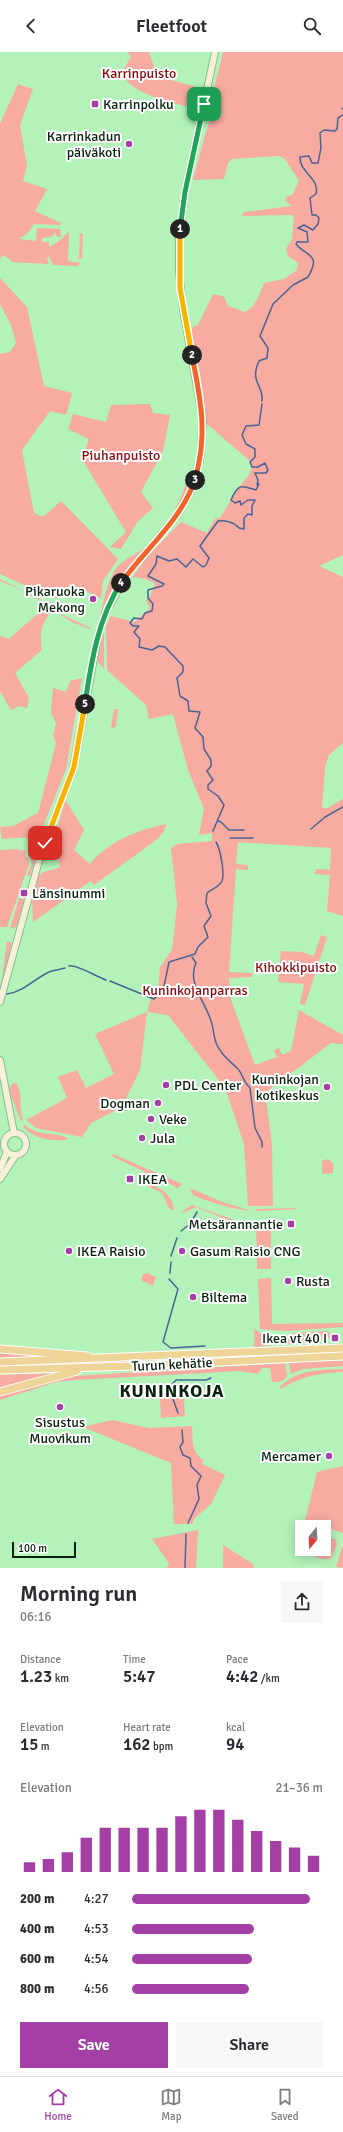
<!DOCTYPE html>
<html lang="en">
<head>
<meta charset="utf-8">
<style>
  :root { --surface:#fff; --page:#f7f7f7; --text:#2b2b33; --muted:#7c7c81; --line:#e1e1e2; --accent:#a440a5 }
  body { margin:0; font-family:Signika,sans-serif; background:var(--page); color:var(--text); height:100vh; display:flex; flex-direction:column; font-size:15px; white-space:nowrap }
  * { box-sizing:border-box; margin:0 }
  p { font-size:13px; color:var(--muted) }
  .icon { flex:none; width:22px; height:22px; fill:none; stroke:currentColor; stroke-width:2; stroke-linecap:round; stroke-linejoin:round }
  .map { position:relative; height:1516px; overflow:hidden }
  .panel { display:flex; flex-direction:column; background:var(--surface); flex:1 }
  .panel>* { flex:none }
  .needle { width:26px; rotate:198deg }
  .buttons { position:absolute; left:295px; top:1468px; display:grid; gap:8px }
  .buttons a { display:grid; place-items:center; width:36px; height:36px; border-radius:0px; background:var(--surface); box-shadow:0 2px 10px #0003; font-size:20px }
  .scale { position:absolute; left:12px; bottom:10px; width:64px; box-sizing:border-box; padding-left:4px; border:2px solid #08210c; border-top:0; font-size:11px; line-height:14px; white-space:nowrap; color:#08210c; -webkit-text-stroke:3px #fff; paint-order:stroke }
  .pin { position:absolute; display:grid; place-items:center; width:34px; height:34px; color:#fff; margin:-17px; border-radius:8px; box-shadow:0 2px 6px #0006 }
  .km { position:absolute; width:20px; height:20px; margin:-10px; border-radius:50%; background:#222; color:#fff; font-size:11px; line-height:20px; text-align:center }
  .round { display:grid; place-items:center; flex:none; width:42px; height:42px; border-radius:0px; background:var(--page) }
  .summary { display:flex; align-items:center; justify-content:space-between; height:68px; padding:0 20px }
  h1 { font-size:22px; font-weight:600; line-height:30px }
  .metrics { display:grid; grid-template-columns:repeat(3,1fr); gap:6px; height:68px; padding:4px 20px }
  .metrics div { display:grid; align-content:center }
  .metrics b { font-size:17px; font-weight:600 }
  .metrics small { font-size:11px; font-weight:400 }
  .metrics p { font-size:11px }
  .chart { height:112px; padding:8px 20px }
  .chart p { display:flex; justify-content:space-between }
  .chart svg { width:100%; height:72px; margin-top:4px; stroke:var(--accent); stroke-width:6 }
  .primary-button { display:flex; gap:8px; margin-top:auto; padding:8px 20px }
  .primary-button a { flex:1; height:46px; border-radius:0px; background:var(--accent); color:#fff; font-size:16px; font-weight:600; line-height:46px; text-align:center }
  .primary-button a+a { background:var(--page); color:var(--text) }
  ul { padding:0 20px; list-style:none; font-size:13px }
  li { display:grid; grid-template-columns:64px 48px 1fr; align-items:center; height:30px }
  li i { height:10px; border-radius:5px; background:var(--accent) }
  header { display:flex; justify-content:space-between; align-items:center; height:52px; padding:0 20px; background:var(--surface); font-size:18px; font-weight:600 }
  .dock { display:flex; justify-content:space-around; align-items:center; height:56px; border-top:1px solid var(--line); background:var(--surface); font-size:11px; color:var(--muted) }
  .dock a { display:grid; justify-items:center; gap:2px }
  .dock .current { color:var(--accent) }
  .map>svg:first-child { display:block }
  .green { fill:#f7aba1 }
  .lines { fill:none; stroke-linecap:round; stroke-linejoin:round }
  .stream { stroke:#486495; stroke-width:1.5 }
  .secondary-casing { stroke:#84c18a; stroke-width:8 }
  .trunk-casing { stroke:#fff; stroke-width:9 }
  .secondary { stroke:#f8efd8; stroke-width:6 }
  .trunk { stroke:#eed496; stroke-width:7 }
  .split-1-casing { stroke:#fff; stroke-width:8 }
  .split-2-casing { stroke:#fff; stroke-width:8 }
  .split-3-casing { stroke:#fff; stroke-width:8 }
  .split-4-casing { stroke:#fff; stroke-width:8 }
  .split-5-casing { stroke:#fff; stroke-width:8 }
  .split-6-casing { stroke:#fff; stroke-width:8 }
  .split-1 { stroke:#22a559; stroke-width:5 }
  .split-2 { stroke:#f5b400; stroke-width:5 }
  .split-3 { stroke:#f0652b; stroke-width:5 }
  .split-4 { stroke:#f0652b; stroke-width:5 }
  .split-5 { stroke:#22a559; stroke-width:5 }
  .split-6 { stroke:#f5b400; stroke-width:5 }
  .poi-dot { fill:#a440a5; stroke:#fff; stroke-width:1.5 }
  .labels { text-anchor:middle; stroke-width:4; stroke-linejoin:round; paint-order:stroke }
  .park-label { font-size:14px; fill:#880a0f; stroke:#fff }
  .poi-label { font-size:14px; fill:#08210c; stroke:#fff; text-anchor:start }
  .street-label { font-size:14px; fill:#08210c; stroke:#fff }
  .district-label { font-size:18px; font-weight:bold; letter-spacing:1px; fill:#08210c; stroke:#fff }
</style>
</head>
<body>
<header><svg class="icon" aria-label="back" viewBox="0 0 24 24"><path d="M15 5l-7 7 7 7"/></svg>Fleetfoot<svg class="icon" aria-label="search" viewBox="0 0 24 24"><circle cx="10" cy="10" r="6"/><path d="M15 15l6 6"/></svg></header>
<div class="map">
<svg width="343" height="1516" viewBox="0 0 343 1516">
  <rect width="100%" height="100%" fill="#b3f2b9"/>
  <g class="green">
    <path d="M128 0H149L157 24 200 36 196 57C176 51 127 42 122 20L131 5Z"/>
    <path d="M223 0H343V503L319 514 343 525V691L329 703 325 715 322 756H328L343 747V864L327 859 330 823 315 822 316 817 330 818 331 796 238 790 236 812 248 813V818L236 817 229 920 252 921V925L229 926 231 948 255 1013 277 1005 274 998 279 996 282 1003 291 999 299 958 343 983V992L331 991 265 1041 272 1092 273 1154H248L244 1092 225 1036 168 963 147 960 140 1018 122 1055 91 1071 82 1085 36 1076 26 1068 67 1046 58 1025 77 1018 86 1036 114 1022 95 982 147 960 152 943 158 937 160 915 172 898 177 852 171 796 177 792 212 789V781L199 783 204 757 188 718 173 662 149 667 146 653 107 618 106 574 111 564 134 570 150 556 146 548 151 543 155 531 145 527 133 525 146 506 181 470 207 481 215 467 221 465 235 440 249 423 252 415 250 409 207 372 200 321 190 280 193 275 198 273 213 242C225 245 224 242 228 254L245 260C256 255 260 241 264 231L284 227 297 218 298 211 288 204 286 197 292 187 294 164 290 163 242 164 244 160 291 154 285 148 287 144 292 143 299 129 285 107 279 104 232 107 228 111 224 127 193 128 205 83 216 52 213 40Z"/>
    <polygon points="18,32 33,37 20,73 27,114 23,129 47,137 35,159 61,171 61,173 34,172 28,181 19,187 36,189 37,176 60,177 61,185 57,185 55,180 51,185 42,186 42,190 49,190 49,195 59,189 69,180 68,209 80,211 78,214 53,213 49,204 47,206 49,212 12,210 10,207 2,203 0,208 0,72"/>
    <polygon points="77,180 83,182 82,207 76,206 79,205 80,182"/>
    <polygon points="0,226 27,255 44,334 72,341 66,363 50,359 22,398 34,461 43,465 61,449 118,507 103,529 101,546 71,532 55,547 49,541 46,543 0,522 0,302 10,300 16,291 11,273 0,252"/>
    <polygon points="150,352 153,361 170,363 163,399 141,440 153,456 138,469 121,497 110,495 126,480 82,407 89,387 68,377 73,362 106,370 111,353"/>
    <path d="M189 421H192C182 466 149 487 124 522 115 535 108 555 100 565 104 549 106 532 115 518 123 506 137 503 147 494 167 477 183 446 189 421Z"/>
    <polygon points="0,527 41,547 39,548 22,538 0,529"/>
    <path d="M45 555 51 560C40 574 40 580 42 598L15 621 29 646 27 656 19 654 11 658 0 639V584L9 587Z"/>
    <polygon points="56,560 91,576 90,577 72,570"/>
    <polygon points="104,576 104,617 97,609"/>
    <polygon points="82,626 66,717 40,782 35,785 2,787 0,775 13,774 38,761 56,691 53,684 56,671 51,661 53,636 66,640 70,629"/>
    <polygon points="114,657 118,657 116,674 113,676 111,675"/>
    <polygon points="77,670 73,710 46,777 68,721"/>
    <path d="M65 747 84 778 74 798 90 812C109 789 138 778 166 772 165 781 158 786 152 791L94 833 91 829 33 870C33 855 29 832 42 821 47 818 55 818 60 815L55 793V786Z"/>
    <polygon points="17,797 26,799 25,804 28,806 29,812 7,875 0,875 0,798"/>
    <polygon points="28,800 33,803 34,810 30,824 27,823 32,811"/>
    <polygon points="19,846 24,847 17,874 10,877"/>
    <polygon points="321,883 327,885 305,953 300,952 304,932 278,930 281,899 302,900 314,904"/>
    <polygon points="7,889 12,891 0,940"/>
    <path d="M16 1031C24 1042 18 1056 23 1068L21 1069 12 1046 9 1037 12 1032Z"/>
    <path d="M25 1073C37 1085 57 1079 69 1087 55 1091 31 1086 23 1074Z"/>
    <polygon points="113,1102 182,1132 178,1136 112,1104"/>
    <polygon points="328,1107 333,1112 333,1121 322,1122 322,1109"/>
    <path d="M140 1128C155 1134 173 1139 174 1159L169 1156 162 1141 139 1130Z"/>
    <path d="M190 1136 222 1150 252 1159C232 1157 211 1151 193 1143Z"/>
    <polygon points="192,1153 232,1167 233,1170 196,1155 182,1161 184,1158"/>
    <polygon points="256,1157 295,1156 296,1157 256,1159"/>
    <polygon points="256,1174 274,1174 274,1178 271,1179 271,1199 257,1201"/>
    <polygon points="271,1204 271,1217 257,1217 257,1205"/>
    <polygon points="147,1221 156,1225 153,1234 141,1228 143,1222"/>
    <polygon points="271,1226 272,1272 343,1271 343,1275 286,1279 260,1277 258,1227"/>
    <polygon points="254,1276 261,1282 283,1284 282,1292 254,1295"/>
    <polygon points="328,1279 330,1281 330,1286 286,1292 289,1283 294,1281"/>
    <polygon points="0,1300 61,1305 0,1306"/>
    <polygon points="328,1308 343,1309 343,1314 303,1317 291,1322 289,1311"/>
    <polygon points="125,1309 125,1312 0,1315 0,1313"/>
    <path d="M285 1311 287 1324C284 1330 279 1330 272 1330L270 1316H262L258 1322 240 1319 76 1328 56 1330 0 1348V1342L56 1327 76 1324Z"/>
    <path d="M343 1317V1320C319 1321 302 1324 281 1337L280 1335C297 1317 320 1318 343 1317Z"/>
    <polygon points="57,1321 0,1337 0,1323"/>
    <polygon points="183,1331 185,1364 161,1366 159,1332"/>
    <path d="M112 1368 149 1376 192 1374C193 1387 191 1402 204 1408L202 1412 225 1423 211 1452 195 1466 192 1472H174L171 1411 83 1375Z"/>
    <polygon points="343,1414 343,1481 305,1469 317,1420"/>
    <polygon points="198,1478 196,1516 167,1516 169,1511 152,1487"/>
    <path d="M324 1483 336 1488 337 1493 331 1506C324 1509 316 1506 310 1501L309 1497H324Z"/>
    <polygon points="223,1493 253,1512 254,1516 223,1516"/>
    <polygon points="343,1494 343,1516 336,1515 342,1495"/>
  </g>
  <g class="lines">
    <g class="stream">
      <polyline points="342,57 343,56"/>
      <path d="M262 349C264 333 249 331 259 309L267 306 268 296 260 284 273 252 293 233 308 225C322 201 306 205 296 192L297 190H308L307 180 298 176 304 173 313 178 318 172 319 166 316 163H312L310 146 316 142C320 126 299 120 300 105L309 104 312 111H318L321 96 320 81 324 78 335 79 337 77 338 66 343 63"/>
      <polyline points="218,769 221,770 229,778 244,778"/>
      <polyline points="311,777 325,765 343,755"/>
      <path d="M213 779 224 753 218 744 208 737V733L213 728 207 719 211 714V708L204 697 203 685 195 676 200 660 189 659 188 649 180 644 177 626 183 620V614L165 595 159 594 152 598 139 595 140 587 134 580 139 574H133L130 571 134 566 142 567 145 561 152 559 153 552 148 546V538L162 534 164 532 148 524 156 512 157 504 169 509 177 507 186 515 193 507 203 515 206 513 209 506 200 494 218 469C225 468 234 470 239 476L244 477V466L248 462 252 463V454L255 448H248L241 453 240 449 235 451 231 448C239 430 242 434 256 438L259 432 257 433 258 428 255 421H266L268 418 265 411 258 415H252L250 410 255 405V397L246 392 242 383 246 374 259 373 262 352"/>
      <polyline points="230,786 253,786"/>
      <path d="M192 905 196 911C187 929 204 949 210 966 214 975 213 985 217 993 222 1004 229 1008 237 1016 243 1021 242 1029 250 1036L255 1076 262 1090V1095"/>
      <path d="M69 914C76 912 97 925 106 928"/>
      <path d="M110 929 154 947 163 939 169 910 195 902 198 895 208 885 204 874 211 864 206 851 207 841C212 837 219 835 222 829 225 821 220 796 216 790"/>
      <path d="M7 942C23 940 33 928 47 921 52 918 59 918 65 916"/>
      <polyline points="181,1179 190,1172 197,1160"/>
      <polyline points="171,1204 177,1186"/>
      <polyline points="170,1221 171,1210"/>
      <polyline points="169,1227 178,1237 163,1290 171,1296 205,1294"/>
      <polyline points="178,1361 169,1336 176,1328 206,1328 211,1326"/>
      <polyline points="182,1378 183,1390 180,1395 183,1403 190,1406 191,1414 201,1424 197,1433 199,1447 188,1471"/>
      <polyline points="185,1516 186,1482"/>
    </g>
    <defs>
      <g id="secondary">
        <circle cx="42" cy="798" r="7"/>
        <polyline points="45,791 74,715 98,584 106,560 124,527 177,463 190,441 200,409 203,369 183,257 179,219 179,189 185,140 215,0"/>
        <polyline points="0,950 40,805"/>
        <polyline points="0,1008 14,1081"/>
        <circle cx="15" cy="1092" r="11"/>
        <polyline points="0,1117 7,1100"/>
        <polyline points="0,1127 16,1103"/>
      </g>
      <g id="trunk">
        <polyline points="0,1297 88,1304"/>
        <polyline points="0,1310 343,1296"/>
        <polyline points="0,1318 133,1314 343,1304"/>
        <polyline points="0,1340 77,1319"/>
      </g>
    </defs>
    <use href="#secondary" class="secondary-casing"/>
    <use href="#trunk" class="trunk-casing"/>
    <use href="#secondary" class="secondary"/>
    <use href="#trunk" class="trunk"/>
  </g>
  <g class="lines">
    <defs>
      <polyline id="split-1" points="180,177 185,140 204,52"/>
      <polyline id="split-2" points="180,177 180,236 192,303"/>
      <path id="split-3" d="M192 303C201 350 208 381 195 428"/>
      <path id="split-4" d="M121 531C146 496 180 470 195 428"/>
      <path id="split-5" d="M85 652C91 611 98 566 121 531"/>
      <polyline id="split-6" points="45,791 74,715 85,652"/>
    </defs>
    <use href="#split-1" class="split-1-casing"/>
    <use href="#split-2" class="split-2-casing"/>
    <use href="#split-3" class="split-3-casing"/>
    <use href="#split-4" class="split-4-casing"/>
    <use href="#split-5" class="split-5-casing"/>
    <use href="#split-6" class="split-6-casing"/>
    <use href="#split-1" class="split-1"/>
    <use href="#split-2" class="split-2"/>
    <use href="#split-3" class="split-3"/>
    <use href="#split-4" class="split-4"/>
    <use href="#split-5" class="split-5"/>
    <use href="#split-6" class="split-6"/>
  </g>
  <g class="poi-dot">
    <rect x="91" y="48" width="8" height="8" rx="2"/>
    <circle cx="129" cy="92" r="4"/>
    <circle cx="93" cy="547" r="4"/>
    <rect x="20" y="837" width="8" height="8" rx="2"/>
    <circle cx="166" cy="1033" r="4"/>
    <circle cx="327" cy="1035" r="4"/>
    <circle cx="158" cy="1051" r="4"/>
    <circle cx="151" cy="1067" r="4"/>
    <circle cx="142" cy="1086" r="4"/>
    <rect x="126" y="1123" width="8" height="8" rx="2"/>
    <rect x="287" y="1168" width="8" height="8" rx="2"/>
    <circle cx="69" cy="1199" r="4"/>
    <circle cx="182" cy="1199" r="4"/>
    <circle cx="288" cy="1229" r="4"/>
    <circle cx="193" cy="1245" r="4"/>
    <rect x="331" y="1282" width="8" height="8" rx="2"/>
    <circle cx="60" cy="1355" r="4"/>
    <circle cx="329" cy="1404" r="4"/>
  </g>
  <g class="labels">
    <g class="park-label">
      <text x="139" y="26">Karrinpuisto</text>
      <text x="121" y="408">Piuhanpuisto</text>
      <text x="296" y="920">Kihokkipuisto</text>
      <text x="195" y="943">Kuninkojanparras</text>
    </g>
    <g class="poi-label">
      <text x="103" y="57">Karrinpolku</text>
      <text x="121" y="89" text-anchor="end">Karrinkadun<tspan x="121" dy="16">päiväkoti</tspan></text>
      <text x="85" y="544" text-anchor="end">Pikaruoka<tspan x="85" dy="16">Mekong</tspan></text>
      <text x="32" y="846">Länsinummi</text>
      <text x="319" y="1032" text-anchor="end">Kuninkojan<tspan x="319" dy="16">kotikeskus</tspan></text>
      <text x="174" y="1038">PDL Center</text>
      <text x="150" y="1056" text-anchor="end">Dogman</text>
      <text x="159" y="1072">Veke</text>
      <text x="150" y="1091">Jula</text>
      <text x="138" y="1132">IKEA</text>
      <text x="283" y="1177" text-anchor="end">Metsärannantie</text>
      <text x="77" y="1204">IKEA Raisio</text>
      <text x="190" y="1204">Gasum Raisio CNG</text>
      <text x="296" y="1234">Rusta</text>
      <text x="201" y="1250">Biltema</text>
      <text x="327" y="1291" text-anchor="end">Ikea vt 40 I</text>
      <text x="60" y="1375" text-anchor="middle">Sisustus<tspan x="60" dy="16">Muovikum</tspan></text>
      <text x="321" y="1409" text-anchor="end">Mercamer</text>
    </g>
    <g class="street-label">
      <text transform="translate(172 1312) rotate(-3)" y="5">Turun kehätie</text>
    </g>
    <g class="district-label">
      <text x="172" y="1345">KUNINKOJA</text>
    </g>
  </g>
</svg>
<div class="buttons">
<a><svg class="needle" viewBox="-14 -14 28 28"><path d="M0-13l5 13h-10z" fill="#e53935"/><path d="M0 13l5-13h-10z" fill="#7c7c81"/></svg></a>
</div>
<div class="scale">100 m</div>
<div class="pin" style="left:204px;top:52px;background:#1e9e55"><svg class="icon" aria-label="arrive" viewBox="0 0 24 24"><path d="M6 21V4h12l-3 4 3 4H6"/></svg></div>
<div class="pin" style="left:45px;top:791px;background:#d93025"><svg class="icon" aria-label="check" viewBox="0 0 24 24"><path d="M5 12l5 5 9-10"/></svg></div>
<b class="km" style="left:180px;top:177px">1</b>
<b class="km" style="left:192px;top:303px">2</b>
<b class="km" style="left:195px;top:428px">3</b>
<b class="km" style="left:121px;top:531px">4</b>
<b class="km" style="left:85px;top:652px">5</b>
</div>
<section class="panel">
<div class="summary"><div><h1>Morning run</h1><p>06:16</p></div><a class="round"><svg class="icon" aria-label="share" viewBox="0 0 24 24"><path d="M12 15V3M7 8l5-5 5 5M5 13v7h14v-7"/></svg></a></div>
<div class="metrics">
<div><p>Distance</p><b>1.23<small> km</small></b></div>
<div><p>Time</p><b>5:47</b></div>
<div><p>Pace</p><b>4:42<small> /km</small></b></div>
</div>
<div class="metrics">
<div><p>Elevation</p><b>15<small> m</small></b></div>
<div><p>Heart rate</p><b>162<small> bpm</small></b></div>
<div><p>kcal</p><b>94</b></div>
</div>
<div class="chart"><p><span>Elevation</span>21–36 m</p>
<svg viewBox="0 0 160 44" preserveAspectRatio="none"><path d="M5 44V38M15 44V36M25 44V32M35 44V23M45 44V17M55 44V17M65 44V17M75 44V17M85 44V10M95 44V6M105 44V6M115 44V12M125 44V19M135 44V25M145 44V29M155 44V34"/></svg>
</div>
<ul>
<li><b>200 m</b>4:27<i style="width:93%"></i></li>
<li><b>400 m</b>4:53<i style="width:64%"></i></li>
<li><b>600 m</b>4:54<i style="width:63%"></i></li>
<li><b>800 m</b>4:56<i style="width:61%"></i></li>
</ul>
<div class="primary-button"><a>Save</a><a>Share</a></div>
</section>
<nav class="dock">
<a class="current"><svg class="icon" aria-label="home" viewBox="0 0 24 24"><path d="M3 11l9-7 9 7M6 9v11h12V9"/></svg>Home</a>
<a><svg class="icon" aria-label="map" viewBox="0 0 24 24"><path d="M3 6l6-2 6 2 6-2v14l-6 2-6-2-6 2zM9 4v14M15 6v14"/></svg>Map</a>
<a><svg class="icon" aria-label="saved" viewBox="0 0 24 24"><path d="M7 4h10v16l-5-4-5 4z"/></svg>Saved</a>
</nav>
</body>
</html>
